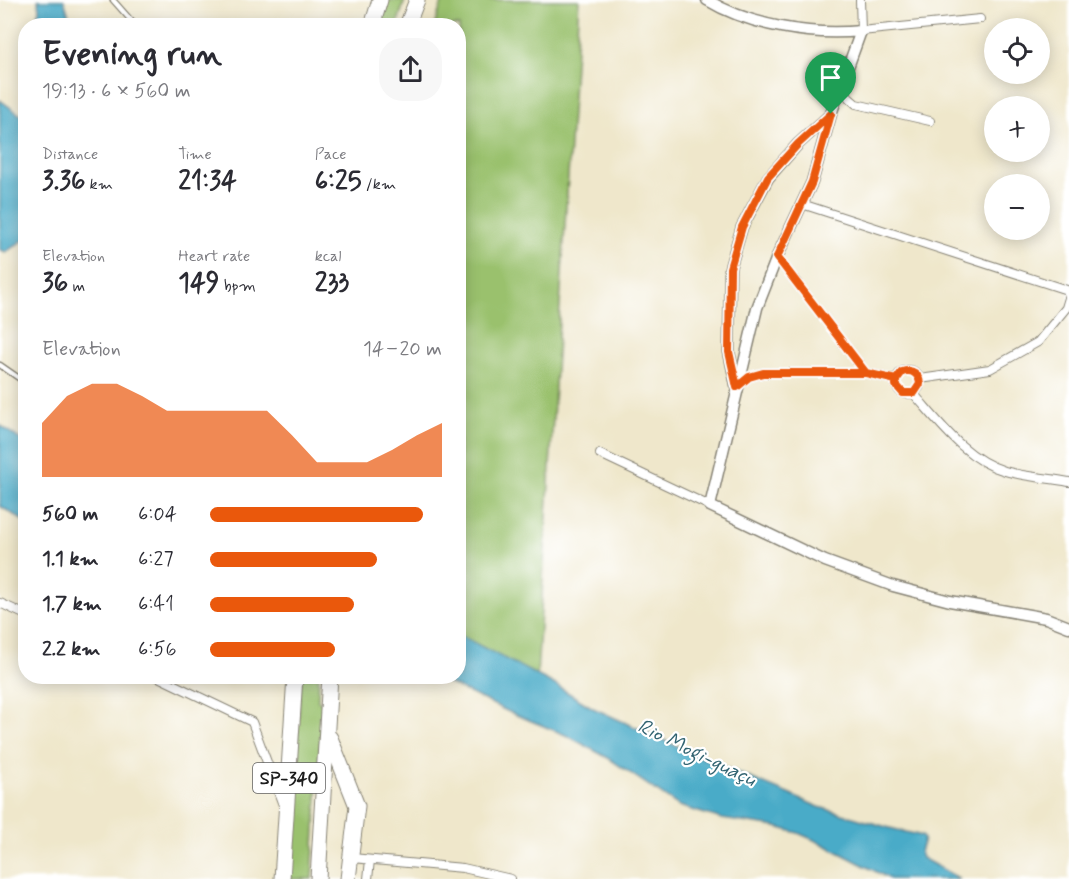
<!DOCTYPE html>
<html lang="en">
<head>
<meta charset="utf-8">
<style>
  :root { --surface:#fff; --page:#f7f7f7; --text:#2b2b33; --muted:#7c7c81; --accent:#ea580c }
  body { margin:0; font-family:Mynerve,sans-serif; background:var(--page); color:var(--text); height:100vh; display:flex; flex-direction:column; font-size:22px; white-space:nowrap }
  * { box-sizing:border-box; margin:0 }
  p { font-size:20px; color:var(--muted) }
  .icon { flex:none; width:33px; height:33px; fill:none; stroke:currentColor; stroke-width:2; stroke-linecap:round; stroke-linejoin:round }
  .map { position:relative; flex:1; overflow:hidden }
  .side { position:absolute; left:18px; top:18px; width:448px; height:666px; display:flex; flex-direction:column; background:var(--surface); border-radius:24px; box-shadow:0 3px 15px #0003 }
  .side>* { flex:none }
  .buttons { position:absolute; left:984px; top:18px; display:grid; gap:12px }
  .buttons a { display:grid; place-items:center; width:66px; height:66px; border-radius:50%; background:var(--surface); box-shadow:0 3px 15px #0003; font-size:30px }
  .pin { position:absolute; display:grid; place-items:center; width:51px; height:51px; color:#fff; margin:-62px -26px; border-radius:50% 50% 50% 0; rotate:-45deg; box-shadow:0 0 6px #0007 }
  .pin .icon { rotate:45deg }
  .round { display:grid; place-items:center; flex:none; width:63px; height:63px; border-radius:24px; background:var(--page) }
  .headline { display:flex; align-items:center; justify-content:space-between; height:102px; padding:0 24px }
  h1 { font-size:33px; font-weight:800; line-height:45px }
  .figures { display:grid; grid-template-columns:repeat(3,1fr); gap:9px; height:102px; padding:6px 24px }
  .figures div { display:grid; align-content:center }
  .figures b { font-size:26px; font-weight:800 }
  .figures small { font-size:16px; font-weight:400 }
  .figures p { font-size:16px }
  .chart { height:168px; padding:12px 24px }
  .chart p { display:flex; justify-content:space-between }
  .chart svg { width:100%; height:108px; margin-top:6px; fill:var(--accent); opacity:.7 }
  ul { padding:0 24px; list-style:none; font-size:20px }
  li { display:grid; grid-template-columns:96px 72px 1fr; align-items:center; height:45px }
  li i { height:15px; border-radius:8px; background:var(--accent) }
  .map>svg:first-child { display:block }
  .green { fill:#9ac16d; stroke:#5b6e44; stroke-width:1.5 }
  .water { fill:#49abc8; stroke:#326472; stroke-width:1.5 }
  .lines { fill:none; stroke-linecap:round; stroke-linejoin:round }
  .service-casing { stroke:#868274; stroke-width:7 }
  .minor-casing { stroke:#868274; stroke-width:10 }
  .tertiary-casing { stroke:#868274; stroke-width:13 }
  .motorway-casing { stroke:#868274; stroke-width:17 }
  .service { stroke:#fff; stroke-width:4.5 }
  .minor { stroke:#fff; stroke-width:8 }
  .tertiary { stroke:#fff; stroke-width:10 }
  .motorway { stroke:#fff; stroke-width:15 }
  .route-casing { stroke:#fff; stroke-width:12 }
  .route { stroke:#ea580c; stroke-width:8 }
  .labels { text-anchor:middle; stroke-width:4.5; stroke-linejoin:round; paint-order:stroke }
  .shield { fill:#fff; stroke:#606060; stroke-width:1.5 }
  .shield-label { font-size:18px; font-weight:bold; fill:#1c1c1c }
  .water-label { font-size:21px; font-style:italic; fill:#326472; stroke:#fff }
</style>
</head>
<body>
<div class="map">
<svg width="1069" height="879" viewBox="0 0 1069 879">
  <rect width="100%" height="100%" fill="#fff"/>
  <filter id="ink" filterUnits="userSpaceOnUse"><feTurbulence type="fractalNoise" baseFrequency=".0167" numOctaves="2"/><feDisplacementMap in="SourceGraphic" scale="12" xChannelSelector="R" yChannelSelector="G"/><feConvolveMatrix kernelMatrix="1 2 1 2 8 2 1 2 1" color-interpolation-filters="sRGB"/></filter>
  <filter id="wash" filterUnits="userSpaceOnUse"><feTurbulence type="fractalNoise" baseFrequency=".008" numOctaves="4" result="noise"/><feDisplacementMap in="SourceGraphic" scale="24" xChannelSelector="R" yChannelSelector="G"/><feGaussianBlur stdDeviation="1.35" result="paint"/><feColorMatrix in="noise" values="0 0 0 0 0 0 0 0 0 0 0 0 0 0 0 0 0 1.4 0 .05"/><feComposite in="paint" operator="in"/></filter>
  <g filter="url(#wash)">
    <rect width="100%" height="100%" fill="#efe7cb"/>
    <g class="green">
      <polygon points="386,0 405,0 397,25 378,26"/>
      <polygon points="443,0 579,0 537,676 459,635 459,26 434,26"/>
      <polygon points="301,677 319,677 318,701 323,702 312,879 288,879"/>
    </g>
    <g class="water">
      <polygon points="38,0 64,0 72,25 34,25 39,10"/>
      <polygon points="0,100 26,119 25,241 22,241 6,252 0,250"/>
      <polygon points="0,425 25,443 25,522 0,506"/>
      <polygon points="459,635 552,683 593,708 703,758 819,807 890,828 922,836 924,839 920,852 922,858 960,879 890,879 821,843 798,833 776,827 722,819 679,806 608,758 568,736 509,712 436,677 459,676"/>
    </g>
  </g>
  <g filter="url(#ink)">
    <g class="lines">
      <defs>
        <g id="service">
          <polyline points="113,0 136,26"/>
          <polyline points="0,365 26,383"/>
        </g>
        <g id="minor">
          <polyline points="860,0 861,31 980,19"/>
          <polyline points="842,83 849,98 856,104 930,121"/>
          <polyline points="802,204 1067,290 1069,296"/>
          <polyline points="777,257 866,373"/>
          <circle cx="908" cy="382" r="12"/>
          <polyline points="920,379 990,369 1038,342 1066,308 1069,298"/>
          <polyline points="737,387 749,377 763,373 866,373 896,380"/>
          <path d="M913 393C939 422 966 460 1005 471 1025 477 1048 478 1069 482"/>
          <polyline points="600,454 710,506"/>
          <polyline points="0,603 26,615"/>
          <polyline points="156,676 252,722 283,805"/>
          <polyline points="352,858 463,868 511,879"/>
          <polyline points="368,879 370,860"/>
        </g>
        <g id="tertiary">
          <path d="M707 0C750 26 811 36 861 31L831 114 812 182 777 257 757 308 710 506 825 561 893 586 950 601 1046 618 1069 627"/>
          <polyline points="736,385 729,352 730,268 742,227 768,178 798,144 831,114"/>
        </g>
        <g id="motorway">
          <polyline points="372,26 380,0"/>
          <polyline points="407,26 417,0"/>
          <polyline points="330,738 357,806 348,879"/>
          <polyline points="282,879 295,676"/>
          <polyline points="318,879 330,676"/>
        </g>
      </defs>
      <use href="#service" class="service-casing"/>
      <use href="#minor" class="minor-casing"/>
      <use href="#tertiary" class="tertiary-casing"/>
      <use href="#motorway" class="motorway-casing"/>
      <use href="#service" class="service"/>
      <use href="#minor" class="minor"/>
      <use href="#tertiary" class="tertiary"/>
      <use href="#motorway" class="motorway"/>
    </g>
  </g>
  <g class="lines" filter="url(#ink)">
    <defs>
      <path id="route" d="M831 114 798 144 768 177 742 227 730 268 729 352 737 387 749 377 763 373H866L896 380V385L903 393H914L920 384C919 374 913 369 902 372L896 380 866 373 777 257 812 182 831 114"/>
    </defs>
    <use href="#route" class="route-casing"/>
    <use href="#route" class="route"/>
  </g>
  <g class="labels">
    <rect class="shield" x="253" y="763" width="72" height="30" rx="4.5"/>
    <g class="shield-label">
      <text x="289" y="784">SP-340</text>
    </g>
    <g class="water-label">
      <text transform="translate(697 752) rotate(26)" y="7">Rio Mogi-guaçu</text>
    </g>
  </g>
</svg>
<div class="buttons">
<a><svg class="icon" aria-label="locate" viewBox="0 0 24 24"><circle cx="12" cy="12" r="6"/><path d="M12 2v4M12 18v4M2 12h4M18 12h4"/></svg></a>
<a>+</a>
<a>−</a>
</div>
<div class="pin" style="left:831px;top:114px;background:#1e9e55"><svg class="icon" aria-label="arrive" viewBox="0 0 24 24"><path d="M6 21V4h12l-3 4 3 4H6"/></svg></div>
<section class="side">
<div class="headline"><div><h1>Evening run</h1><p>19:13 · 6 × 560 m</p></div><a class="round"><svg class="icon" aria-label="share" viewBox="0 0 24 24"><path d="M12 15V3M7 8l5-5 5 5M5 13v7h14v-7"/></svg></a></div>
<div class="figures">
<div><p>Distance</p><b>3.36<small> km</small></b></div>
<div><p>Time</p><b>21:34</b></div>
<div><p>Pace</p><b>6:25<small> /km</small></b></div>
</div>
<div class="figures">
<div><p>Elevation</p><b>36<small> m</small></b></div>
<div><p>Heart rate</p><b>149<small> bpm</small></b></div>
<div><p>kcal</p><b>233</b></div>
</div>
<div class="chart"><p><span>Elevation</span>14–20 m</p>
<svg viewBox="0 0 160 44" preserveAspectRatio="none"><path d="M0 44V22L10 11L20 6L30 6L40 11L50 17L60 17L70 17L80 17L90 17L100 27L110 38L120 38L130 38L140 33L150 27L160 22V44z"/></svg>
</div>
<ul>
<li><b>560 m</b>6:04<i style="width:92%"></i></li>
<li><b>1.1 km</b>6:27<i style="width:72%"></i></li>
<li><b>1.7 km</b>6:41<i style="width:62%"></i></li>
<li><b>2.2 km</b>6:56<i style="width:54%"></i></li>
</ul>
</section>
</div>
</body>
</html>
